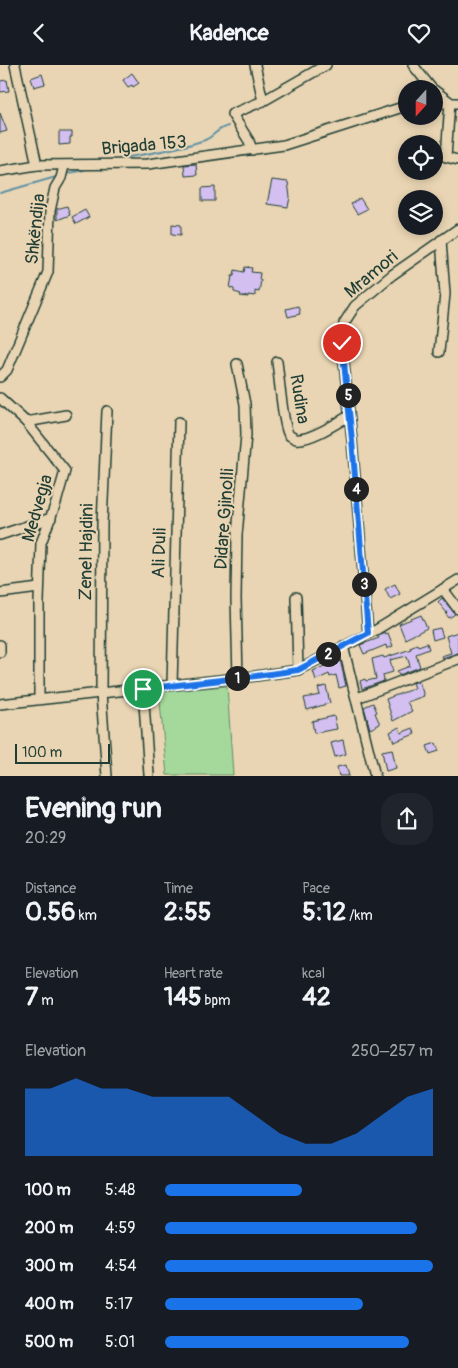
<!DOCTYPE html>
<html lang="en">
<head>
<meta charset="utf-8">
<style>
  :root { --surface:#171b24; --page:#20242c; --text:#f1f3f6; --muted:#9ea1a6; --accent:#1a73e8 }
  body { margin:0; font-family:Pangolin,sans-serif; background:var(--page); color:var(--text); height:100vh; display:flex; flex-direction:column; font-size:19px; white-space:nowrap }
  * { box-sizing:border-box; margin:0 }
  p { font-size:16px; color:var(--muted) }
  .icon { flex:none; width:28px; height:28px; fill:none; stroke:currentColor; stroke-width:2; stroke-linecap:round; stroke-linejoin:round }
  .map { position:relative; height:711px; overflow:hidden }
  .panel { display:flex; flex-direction:column; background:var(--surface); flex:1 }
  .panel>* { flex:none }
  .needle { width:32px; rotate:201deg }
  .controls { position:absolute; left:398px; top:15px; display:grid; gap:10px }
  .controls a { display:grid; place-items:center; width:45px; height:45px; border-radius:50%; background:var(--surface); box-shadow:0 2px 8px #0003; font-size:25px }
  .scale { position:absolute; left:15px; bottom:12px; width:95px; box-sizing:border-box; padding-left:5px; border:2px solid #1f3d34; border-top:0; font-size:14px; line-height:18px; white-space:nowrap; color:#1f3d34; -webkit-text-stroke:4px #e9d5b3; paint-order:stroke }
  .pin { position:absolute; display:grid; place-items:center; width:42px; height:42px; color:#fff; margin:-21px; border:2px solid #fff; border-radius:50%; box-shadow:0 1px 5px #0007 }
  .km { position:absolute; width:25px; height:25px; margin:-12px; border-radius:50%; background:#222; color:#fff; font-size:14px; line-height:25px; text-align:center }
  .round { display:grid; place-items:center; flex:none; width:52px; height:52px; border-radius:20px; background:var(--page) }
  .head { display:flex; align-items:center; justify-content:space-between; height:85px; padding:0 25px }
  h1 { font-size:28px; font-weight:800; line-height:38px }
  .figures { display:grid; grid-template-columns:repeat(3,1fr); gap:8px; height:85px; padding:5px 25px }
  .figures div { display:grid; align-content:center }
  .figures b { font-size:25px; font-weight:800 }
  .figures small { font-size:14px; font-weight:400 }
  .figures p { font-size:14px }
  .chart { height:140px; padding:10px 25px }
  .chart p { display:flex; justify-content:space-between }
  .chart svg { width:100%; height:90px; margin-top:5px; fill:var(--accent); opacity:.7 }
  ul { padding:0 25px; list-style:none; font-size:16px }
  li { display:grid; grid-template-columns:80px 60px 1fr; align-items:center; height:38px }
  li i { height:12px; border-radius:6px; background:var(--accent) }
  header { display:flex; justify-content:space-between; align-items:center; height:65px; padding:0 25px; background:var(--surface); font-size:22px; font-weight:800 }
  .map>svg:first-child { display:block }
  .green { fill:#a5d99c; stroke:#628b68 }
  .lines { fill:none; stroke-linecap:round; stroke-linejoin:round }
  .stream { stroke:#6493a5; stroke-width:2 }
  .building { fill:#d3c0f1; stroke:#1f3d34 }
  .minor-casing { stroke:#1f3d34; stroke-width:12 }
  .path { stroke:#1f3d34; stroke-width:1; stroke-dasharray:1 4; stroke-linecap:butt }
  .minor { stroke:#e9d5b3; stroke-width:9 }
  .route-casing { stroke:#fff; stroke-width:10 }
  .route { stroke:#1a73e8; stroke-width:6 }
  .labels { text-anchor:middle; stroke-width:4; stroke-linejoin:round; paint-order:stroke }
  .street-label { font-size:18px; fill:#1f3d34; stroke:#e9d5b3 }
</style>
</head>
<body>
<header><svg class="icon" aria-label="back" viewBox="0 0 24 24"><path d="M15 5l-7 7 7 7"/></svg>Kadence<svg class="icon" aria-label="heart" viewBox="0 0 24 24"><path d="M12 20l-8-8c-3-5 5-10 8-4 3-6 11-1 8 4z"/></svg></header>
<div class="map">
<svg width="458" height="711" viewBox="0 0 458 711">
  <rect width="100%" height="100%" fill="#e9d5b3"/>
  <filter id="ink" filterUnits="userSpaceOnUse"><feTurbulence type="fractalNoise" baseFrequency=".02" numOctaves="2"/><feDisplacementMap in="SourceGraphic" scale="10" xChannelSelector="R" yChannelSelector="G"/><feConvolveMatrix kernelMatrix="1 2 1 2 8 2 1 2 1" color-interpolation-filters="sRGB"/></filter>
  <g filter="url(#ink)">
    <polygon class="green" points="227,621 233,710 167,710 159,627"/>
    <g class="lines">
      <g class="stream">
        <path d="M124 93C151 88 179 84 205 75 215 71 216 64 228 61"/>
        <polyline points="65,109 84,105"/>
        <polyline points="0,128 56,112"/>
      </g>
    </g>
    <g class="building">
      <polygon points="132,8 139,18 133,22 132,20 128,22 123,15"/>
      <polygon points="42,9 45,19 34,22 31,13"/>
      <polygon points="7,15 9,26 0,27 0,16"/>
      <polygon points="0,48 7,66 0,68"/>
      <polygon points="59,67 72,67 72,72 70,72 70,79 59,80"/>
      <polygon points="196,99 197,110 185,111 184,100"/>
      <polygon points="272,115 288,117 290,132 288,142 267,139"/>
      <polygon points="215,122 215,136 202,136 202,123"/>
      <polygon points="360,133 367,144 357,149 351,139"/>
      <polygon points="67,141 70,150 57,155 57,144"/>
      <polygon points="85,145 89,152 76,159 72,152"/>
      <polygon points="172,159 181,160 181,170 172,169"/>
      <polygon points="245,202 252,203 251,207 260,208 259,215 261,215 259,227 255,226 255,231 248,230 248,232 240,231 241,229 234,227 234,224 230,223 232,211 234,211 235,205 244,207"/>
      <polygon points="298,241 300,249 288,252 286,244"/>
      <polygon points="395,519 400,529 390,534 385,524"/>
      <polygon points="442,533 455,549 449,553 446,549 447,548 438,537"/>
      <polygon points="421,550 427,563 405,574 399,559"/>
      <polygon points="440,563 443,572 433,575 431,565"/>
      <polygon points="384,567 385,569 388,568 393,581 387,584 386,580 364,589 360,580 379,573 378,571"/>
      <polygon points="458,567 458,588 442,593 441,591 451,588 446,571"/>
      <polygon points="427,578 429,584 416,589 420,602 399,610 397,606 410,601 407,591 390,595 393,607 383,610 384,616 362,624 360,616 365,614 366,616 376,614 372,594 383,591 384,593 411,584 410,582 417,579 418,581"/>
      <polygon points="340,594 346,621 339,623 336,610 330,612 329,609 316,615 313,606"/>
      <polygon points="419,616 424,631 407,637 412,646 393,656 386,634 415,623 413,618"/>
      <polygon points="326,621 330,638 307,645 304,633 320,630 318,623"/>
      <polygon points="373,638 377,647 375,648 380,659 370,664 364,642"/>
      <polygon points="334,651 337,664 314,668 312,656"/>
      <polygon points="399,662 401,668 413,663 415,669 394,677 390,667"/>
      <polygon points="343,675 346,689 335,692 331,678"/>
      <polygon points="436,678 439,686 430,689 427,681"/>
      <polygon points="392,684 396,703 386,706 382,686"/>
      <polygon points="346,700 349,711 339,711 337,702"/>
    </g>
    <g class="lines">
      <defs>
        <g id="minor">
          <polyline points="15,0 37,100"/>
          <polyline points="255,0 263,36"/>
          <polyline points="413,0 432,24"/>
          <polyline points="434,25 450,37 446,92 458,95"/>
          <polyline points="434,38 458,38"/>
          <polyline points="252,85 249,76 232,49 263,36 326,0"/>
          <polyline points="0,106 37,100 148,99 284,80 406,41"/>
          <polyline points="439,287 445,229 441,175"/>
          <path d="M277 297C279 310 283 362 289 370 290 371 294 373 296 374 310 376 337 358 349 351"/>
          <polyline points="237,299 245,339 246,370 237,470 236,533 238,613"/>
          <polyline points="0,312 7,305 48,207 50,146 55,123 61,113 64,101"/>
          <polyline points="0,333 26,357 65,406 56,438 41,478 39,537 39,634"/>
          <polyline points="26,357 66,350"/>
          <polyline points="0,470 51,453"/>
          <polyline points="443,524 458,544"/>
          <polyline points="0,528 39,523"/>
          <polyline points="296,532 298,605"/>
          <polyline points="368,568 352,375 342,278 344,258 355,241 392,210 458,164"/>
          <polyline points="0,580 0,587"/>
          <polyline points="343,581 375,711"/>
          <polyline points="172,620 179,357"/>
          <polyline points="143,624 149,710"/>
          <polyline points="357,633 458,594"/>
          <polyline points="0,639 256,611 298,605 376,565 458,515"/>
          <polyline points="107,711 101,628 102,459 107,346"/>
        </g>
      </defs>
      <use href="#minor" class="minor-casing"/>
      <polyline class="path" points="248,202 249,200"/>
      <use href="#minor" class="minor"/>
    </g>
  </g>
  <g class="lines" filter="url(#ink)">
    <defs>
      <polyline id="route" points="143,624 256,611 298,605 368,568 352,375 342,278"/>
    </defs>
    <use href="#route" class="route-casing"/>
    <use href="#route" class="route"/>
  </g>
  <g class="labels">
    <g class="street-label">
      <text transform="translate(144 80) rotate(-5)" y="6">Brigada 153</text>
      <text transform="translate(35 164) rotate(-84)" y="6">Shkëndija</text>
      <text transform="translate(371 209) rotate(-40)" y="6">Mramori</text>
      <text transform="translate(300 334) rotate(81)" y="6">Rudina</text>
      <text transform="translate(37 443) rotate(-74)" y="6">Medvegja</text>
      <text transform="translate(224 454) rotate(-86)" y="6">Didare Gjinolli</text>
      <text transform="translate(86 487) rotate(-89)" y="6">Zenel Hajdini</text>
      <text transform="translate(159 488) rotate(-88)" y="6">Ali Duli</text>
    </g>
  </g>
</svg>
<div class="controls">
<a><svg class="needle" viewBox="-14 -14 28 28"><path d="M0-13l5 13h-10z" fill="#e53935"/><path d="M0 13l5-13h-10z" fill="#9ea1a6"/></svg></a>
<a><svg class="icon" aria-label="locate" viewBox="0 0 24 24"><circle cx="12" cy="12" r="6"/><path d="M12 2v4M12 18v4M2 12h4M18 12h4"/></svg></a>
<a><svg class="icon" aria-label="layers" viewBox="0 0 24 24"><path d="M12 4l9 5-9 5-9-5zM3 14l9 5 9-5"/></svg></a>
</div>
<div class="scale">100 m</div>
<div class="pin" style="left:143px;top:624px;background:#1e9e55"><svg class="icon" aria-label="arrive" viewBox="0 0 24 24"><path d="M6 21V4h12l-3 4 3 4H6"/></svg></div>
<div class="pin" style="left:342px;top:278px;background:#d93025"><svg class="icon" aria-label="check" viewBox="0 0 24 24"><path d="M5 12l5 5 9-10"/></svg></div>
<b class="km" style="left:237px;top:613px">1</b>
<b class="km" style="left:328px;top:589px">2</b>
<b class="km" style="left:364px;top:519px">3</b>
<b class="km" style="left:356px;top:424px">4</b>
<b class="km" style="left:348px;top:330px">5</b>
</div>
<section class="panel">
<div class="head"><div><h1>Evening run</h1><p>20:29</p></div><a class="round"><svg class="icon" aria-label="share" viewBox="0 0 24 24"><path d="M12 15V3M7 8l5-5 5 5M5 13v7h14v-7"/></svg></a></div>
<div class="figures">
<div><p>Distance</p><b>0.56<small> km</small></b></div>
<div><p>Time</p><b>2:55</b></div>
<div><p>Pace</p><b>5:12<small> /km</small></b></div>
</div>
<div class="figures">
<div><p>Elevation</p><b>7<small> m</small></b></div>
<div><p>Heart rate</p><b>145<small> bpm</small></b></div>
<div><p>kcal</p><b>42</b></div>
</div>
<div class="chart"><p><span>Elevation</span>250–257 m</p>
<svg viewBox="0 0 160 44" preserveAspectRatio="none"><path d="M0 44V11L10 11L20 6L30 11L40 11L50 15L60 15L70 15L80 15L90 24L100 33L110 38L120 38L130 33L140 24L150 15L160 11V44z"/></svg>
</div>
<ul>
<li><b>100 m</b>5:48<i style="width:51%"></i></li>
<li><b>200 m</b>4:59<i style="width:94%"></i></li>
<li><b>300 m</b>4:54<i style="width:100%"></i></li>
<li><b>400 m</b>5:17<i style="width:74%"></i></li>
<li><b>500 m</b>5:01<i style="width:91%"></i></li>
</ul>
</section>
</body>
</html>
